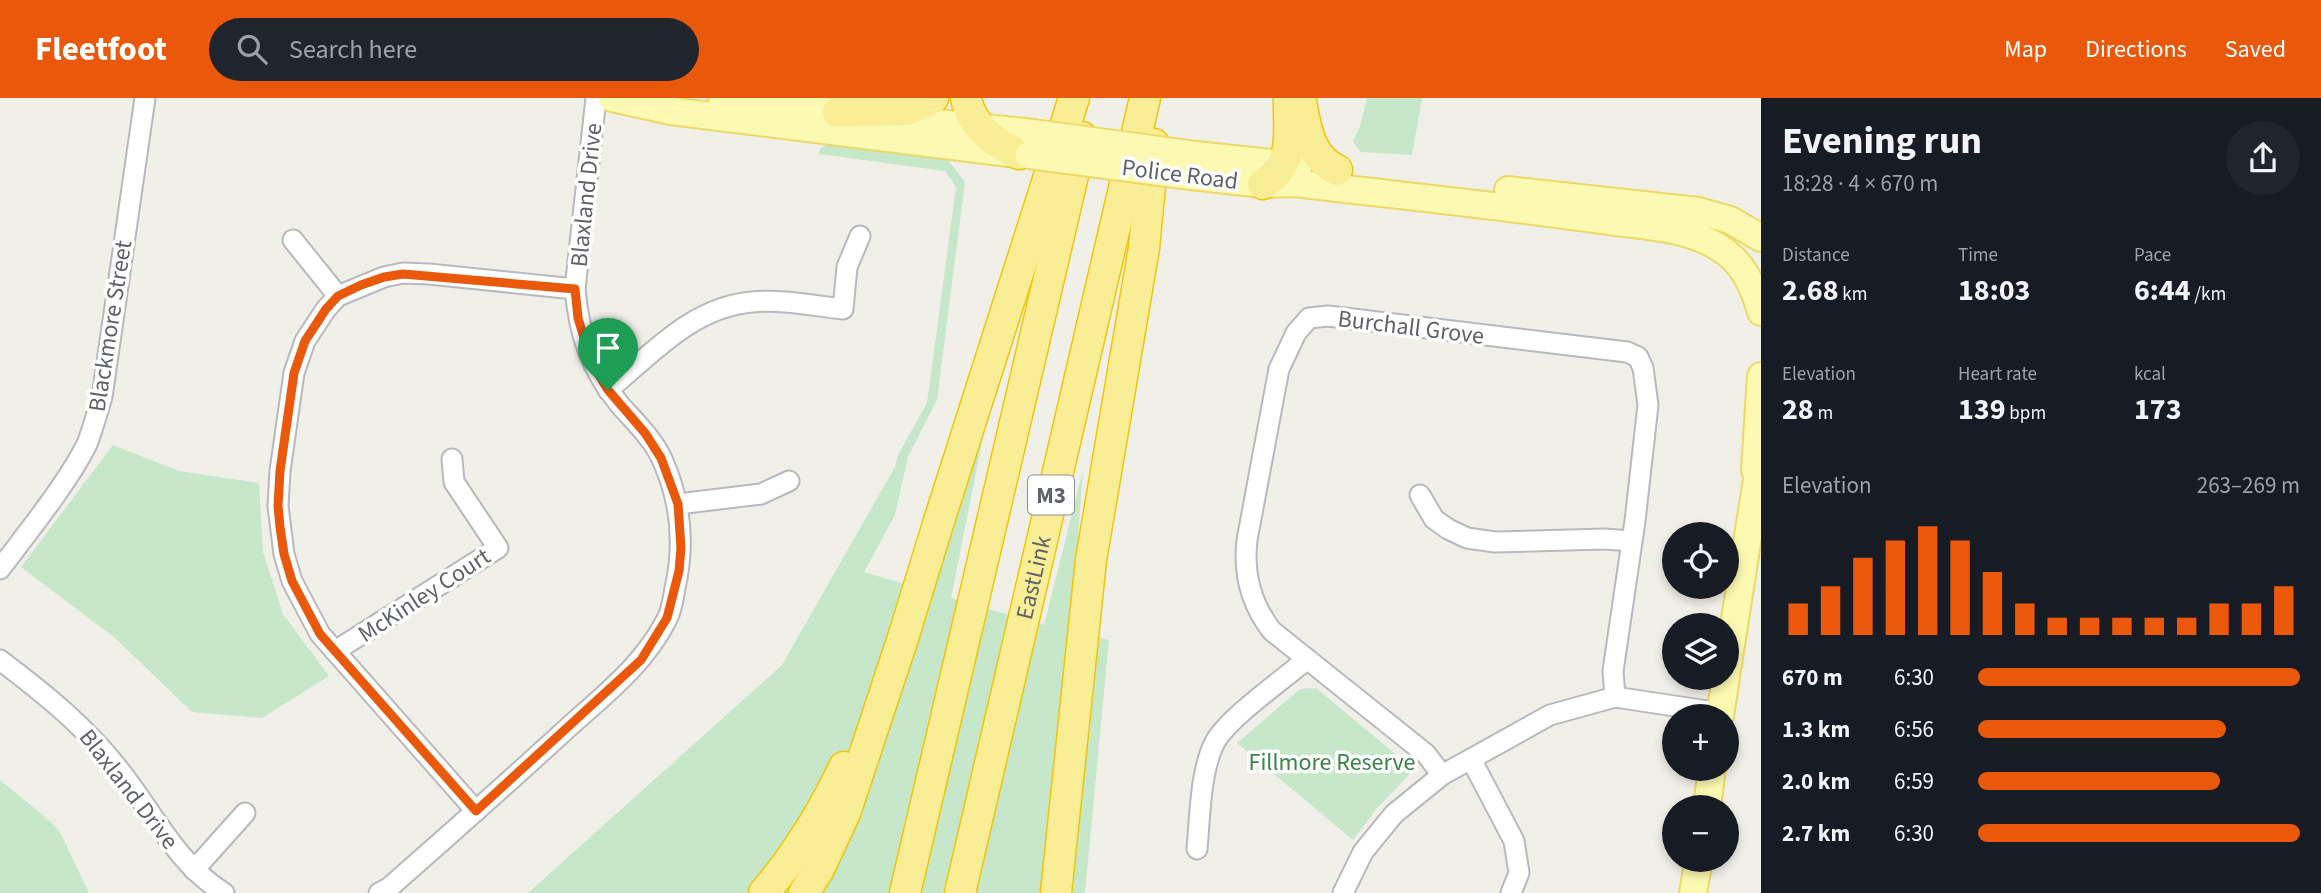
<!DOCTYPE html>
<html lang="en">
<head>
<meta charset="utf-8">
<style>
  :root { --surface:#171b24; --page:#20242c; --text:#f1f3f6; --muted:#9ea1a6; --accent:#ea580c }
  body { margin:0; font-family:"Source Sans 3",sans-serif; background:var(--page); color:var(--text); height:100vh; display:flex; flex-direction:column; font-size:26px; white-space:nowrap }
  * { box-sizing:border-box; margin:0 }
  p { font-size:23px; color:var(--muted) }
  .icon { flex:none; width:38px; height:38px; fill:none; stroke:currentColor; stroke-width:2; stroke-linecap:round; stroke-linejoin:round }
  .map { position:relative; flex:1; overflow:hidden }
  .sheet { display:flex; flex-direction:column; background:var(--surface); width:560px }
  .sheet>* { flex:none }
  .fabs { position:absolute; left:1662px; top:424px; display:grid; gap:14px }
  .fabs a { display:grid; place-items:center; width:77px; height:77px; border-radius:50%; background:var(--surface); box-shadow:0 4px 10px #0003; font-size:35px }
  .pin { position:absolute; display:grid; place-items:center; width:60px; height:60px; color:#fff; margin:-72px -30px; border-radius:50% 50% 50% 0; rotate:-45deg; box-shadow:0 0 7px #0007 }
  .pin .icon { rotate:45deg }
  .round { display:grid; place-items:center; flex:none; width:74px; height:74px; border-radius:37px; background:var(--page) }
  .overview { display:flex; align-items:center; justify-content:space-between; height:119px; padding:0 21px }
  h1 { font-size:38px; font-weight:700; line-height:52px }
  .figures { display:grid; grid-template-columns:repeat(3,1fr); gap:10px; height:119px; padding:7px 21px }
  .figures div { display:grid; align-content:center }
  .figures b { font-size:30px; font-weight:700 }
  .figures small { font-size:19px; font-weight:400 }
  .figures p { font-size:19px }
  .chart { height:196px; padding:14px 21px }
  .chart p { display:flex; justify-content:space-between }
  .chart svg { width:100%; height:126px; margin-top:7px; stroke:var(--accent); stroke-width:6 }
  ul { padding:0 21px; list-style:none; font-size:23px }
  li { display:grid; grid-template-columns:112px 84px 1fr; align-items:center; height:52px }
  li i { height:18px; border-radius:9px; background:var(--accent) }
  header { display:flex; align-items:center; gap:42px; box-sizing:border-box; height:98px; padding:0 35px; background:var(--accent); color:#fff }
  header strong { font-size:33px }
  nav { display:flex; gap:38px; margin-inline-start:auto; font-size:24px }
  .search { width:490px; height:63px; background:var(--page); display:flex; align-items:center; gap:18px; box-sizing:border-box; padding:0 24px; border-radius:38px; color:var(--muted); font-size:26px }
  main { display:flex; flex:1; min-height:0 }
  .map>svg:first-child { display:block }
  .green { fill:#c6e7ca }
  .lines { fill:none; stroke-linecap:round; stroke-linejoin:round }
  .minor-casing { stroke:#b8b9be; stroke-width:23 }
  .major-casing { stroke:#edd965; stroke-width:30 }
  .highway-casing { stroke:#f0c609; stroke-width:33 }
  .minor { stroke:#fff; stroke-width:19 }
  .major { stroke:#fcfab2; stroke-width:26 }
  .highway { stroke:#f9ed96; stroke-width:30 }
  .major-bridge-casing { stroke:#edd965; stroke-width:30; stroke-linecap:butt }
  .major-bridge { stroke:#fcfab2; stroke-width:26 }
  .route-casing { stroke:#fff; stroke-width:14 }
  .route { stroke:#ea580c; stroke-width:9 }
  .labels { text-anchor:middle; stroke-width:7; stroke-linejoin:round; paint-order:stroke }
  .shield { fill:#fff; stroke:#8f9195; stroke-width:2 }
  .shield-label { font-size:23px; font-weight:bold; fill:#5f6268 }
  .street-label { font-size:24px; fill:#5f6268; stroke:#fff }
  .park-label { font-size:24px; fill:#398546; stroke:#fff }
</style>
</head>
<body>
<header>
<strong>Fleetfoot</strong>
<div class="search"><svg class="icon" aria-label="search" viewBox="0 0 24 24"><circle cx="10" cy="10" r="6"/><path d="M15 15l6 6"/></svg>Search here</div>
<nav><a>Map</a><a>Directions</a><a>Saved</a></nav>
</header>
<main>
<div class="map">
<svg width="1761" height="795" viewBox="0 0 1761 795">
  <rect width="100%" height="100%" fill="#f1f0e8"/>
  <g class="green">
    <polygon points="1367,0 1422,0 1412,57 1361,54 1353,44 1360,28"/>
    <polygon points="829,46 948,62 965,84 937,302 908,359 895,417 864,474 928,493 983,339 951,500 1044,527 1083,372 1071,534 1109,542 1085,795 528,795 782,567 895,369 898,357 927,305 956,89 945,73 819,56 820,50"/>
    <polygon points="113,347 179,373 259,385 263,454 283,516 329,578 262,620 192,614 114,539 21,469"/>
    <polygon points="1316,590 1410,668 1409,677 1377,710 1353,742 1237,645 1300,591"/>
    <polygon points="0,682 51,724 61,736 89,795 0,795"/>
  </g>
  <g class="lines">
    <defs>
      <g id="minor">
        <polyline points="293,142 338,198"/>
        <path d="M608 292C652 256 692 209 752 204 782 201 814 208 843 211L847 169 860 138"/>
        <polyline points="1420,397 1434,421 1448,431 1467,440 1495,444 1605,441 1631,443"/>
        <polyline points="678,406 761,396 789,383"/>
        <path d="M0 471C27 435 67 386 87 346 93 331 97 315 102 299L145 0"/>
        <polyline points="335,553 498,450 454,384 452,361"/>
        <path d="M0 562C45 596 86 629 121 674 154 716 177 766 224 795"/>
        <polyline points="1471,661 1514,743 1519,775 1511,795"/>
        <path d="M1442 677 1426 656 1272 533C1251 506 1243 476 1247 442L1279 271 1296 235 1309 220 1328 218 1627 254 1638 259 1643 270 1648 307 1635 423 1613 573 1615 599"/>
        <polyline points="476,713 320,536 292,483 284,456 278,408 280,373 294,275 305,243 326,211 338,198 384,179 403,175 429,176 575,191"/>
        <path d="M1197 751C1200 719 1200 673 1215 644 1229 619 1283 582 1307 561"/>
        <polyline points="194,772 245,715"/>
        <path d="M379 795 390 789C447 739 504 688 560 637 599 601 643 569 667 521 672 512 673 501 675 490 685 446 681 403 662 361 653 341 635 324 620 307 591 272 579 236 575 191L596 0"/>
        <polyline points="1343,795 1363,754 1394,716 1442,677 1550,617 1615,599 1721,615"/>
      </g>
      <g id="major">
        <polyline points="612,0 671,13 1017,56"/>
        <polyline points="722,2 1033,35"/>
        <polyline points="1196,57 1299,68"/>
        <path d="M1191 78 1263 86 1295 85C1395 97 1494 107 1593 121 1636 128 1691 127 1727 155 1745 169 1755 192 1761 214"/>
        <polyline points="1508,92 1698,113 1730,122 1761,140"/>
        <polyline points="1755,372 1761,278"/>
        <polyline points="1727,572 1761,356"/>
        <polyline points="1720,618 1726,579"/>
        <polyline points="1707,709 1712,670"/>
        <polyline points="1693,795 1699,761"/>
      </g>
      <g id="highway">
        <path d="M966 0C971 28 994 45 1019 56"/>
        <path d="M1301 4C1306 30 1310 60 1337 72"/>
        <polyline points="838,14 907,12 933,0"/>
        <path d="M1263 86C1297 64 1288 36 1289 0"/>
        <path d="M764 795C796 757 823 714 844 669"/>
        <polyline points="804,795 819,771 845,715 903,540 938,426 1074,0"/>
        <polyline points="905,795 1082,39"/>
        <path id="s1" d="M960 795 1145 0"/>
        <polyline points="1056,795 1091,462 1144,150 1154,46"/>
      </g>
    </defs>
    <use href="#minor" class="minor-casing"/>
    <use href="#major" class="major-casing"/>
    <use href="#highway" class="highway-casing"/>
    <use href="#minor" class="minor"/>
    <use href="#major" class="major"/>
    <use href="#highway" class="highway"/>
    <defs>
      <g id="major-bridge">
        <polyline points="1033,35 1196,57"/>
        <polyline points="1029,57 1191,78"/>
      </g>
    </defs>
    <use href="#major-bridge" class="major-bridge-casing"/>
    <use href="#major-bridge" class="major-bridge"/>
  </g>
  <g class="lines">
    <defs>
      <polygon id="route" points="403,176 575,191 578,220 592,266 608,292 645,335 661,360 678,406 681,450 679,473 667,520 641,562 476,713 320,536 292,483 284,456 280,429 278,408 280,373 294,275 305,243 326,211 338,198 361,187 384,179"/>
    </defs>
    <use href="#route" class="route-casing"/>
    <use href="#route" class="route"/>
  </g>
  <g class="labels">
    <rect class="shield" x="1028" y="377.5" width="46" height="39" rx="5"/>
    <g class="shield-label">
      <text x="1051" y="405">M3</text>
    </g>
    <g class="street-label">
      <text transform="translate(1180 76) rotate(7)" y="8">Police Road</text>
      <text transform="translate(586 97) rotate(-84)" y="8">Blaxland Drive</text>
      <text transform="translate(110 228) rotate(-81)" y="8">Blackmore Street</text>
      <text transform="translate(1411 229) rotate(7)" y="8">Burchall Grove</text>
      <text dy="8" stroke="none"><textPath href="#s1" startOffset="324">EastLink</textPath></text>
      <text transform="translate(424 497) rotate(-33)" y="8">McKinley Court</text>
      <text transform="translate(129 691) rotate(52)" y="8">Blaxland Drive</text>
    </g>
    <g class="park-label">
      <text x="1332" y="672">Fillmore Reserve</text>
    </g>
  </g>
</svg>
<div class="fabs">
<a><svg class="icon" aria-label="locate" viewBox="0 0 24 24"><circle cx="12" cy="12" r="6"/><path d="M12 2v4M12 18v4M2 12h4M18 12h4"/></svg></a>
<a><svg class="icon" aria-label="layers" viewBox="0 0 24 24"><path d="M12 4l9 5-9 5-9-5zM3 14l9 5 9-5"/></svg></a>
<a>+</a>
<a>−</a>
</div>
<div class="pin" style="left:608px;top:292px;background:#1e9e55"><svg class="icon" aria-label="arrive" viewBox="0 0 24 24"><path d="M6 21V4h12l-3 4 3 4H6"/></svg></div>
</div>
<section class="sheet">
<div class="overview"><div><h1>Evening run</h1><p>18:28 · 4 × 670 m</p></div><a class="round"><svg class="icon" aria-label="share" viewBox="0 0 24 24"><path d="M12 15V3M7 8l5-5 5 5M5 13v7h14v-7"/></svg></a></div>
<div class="figures">
<div><p>Distance</p><b>2.68<small> km</small></b></div>
<div><p>Time</p><b>18:03</b></div>
<div><p>Pace</p><b>6:44<small> /km</small></b></div>
</div>
<div class="figures">
<div><p>Elevation</p><b>28<small> m</small></b></div>
<div><p>Heart rate</p><b>139<small> bpm</small></b></div>
<div><p>kcal</p><b>173</b></div>
</div>
<div class="chart"><p><span>Elevation</span>263–269 m</p>
<svg viewBox="0 0 160 44" preserveAspectRatio="none"><path d="M5 44V33M15 44V27M25 44V17M35 44V11M45 44V6M55 44V11M65 44V22M75 44V33M85 44V38M95 44V38M105 44V38M115 44V38M125 44V38M135 44V33M145 44V33M155 44V27"/></svg>
</div>
<ul>
<li><b>670 m</b>6:30<i style="width:100%"></i></li>
<li><b>1.3 km</b>6:56<i style="width:77%"></i></li>
<li><b>2.0 km</b>6:59<i style="width:75%"></i></li>
<li><b>2.7 km</b>6:30<i style="width:100%"></i></li>
</ul>
</section>
</main>
</body>
</html>
